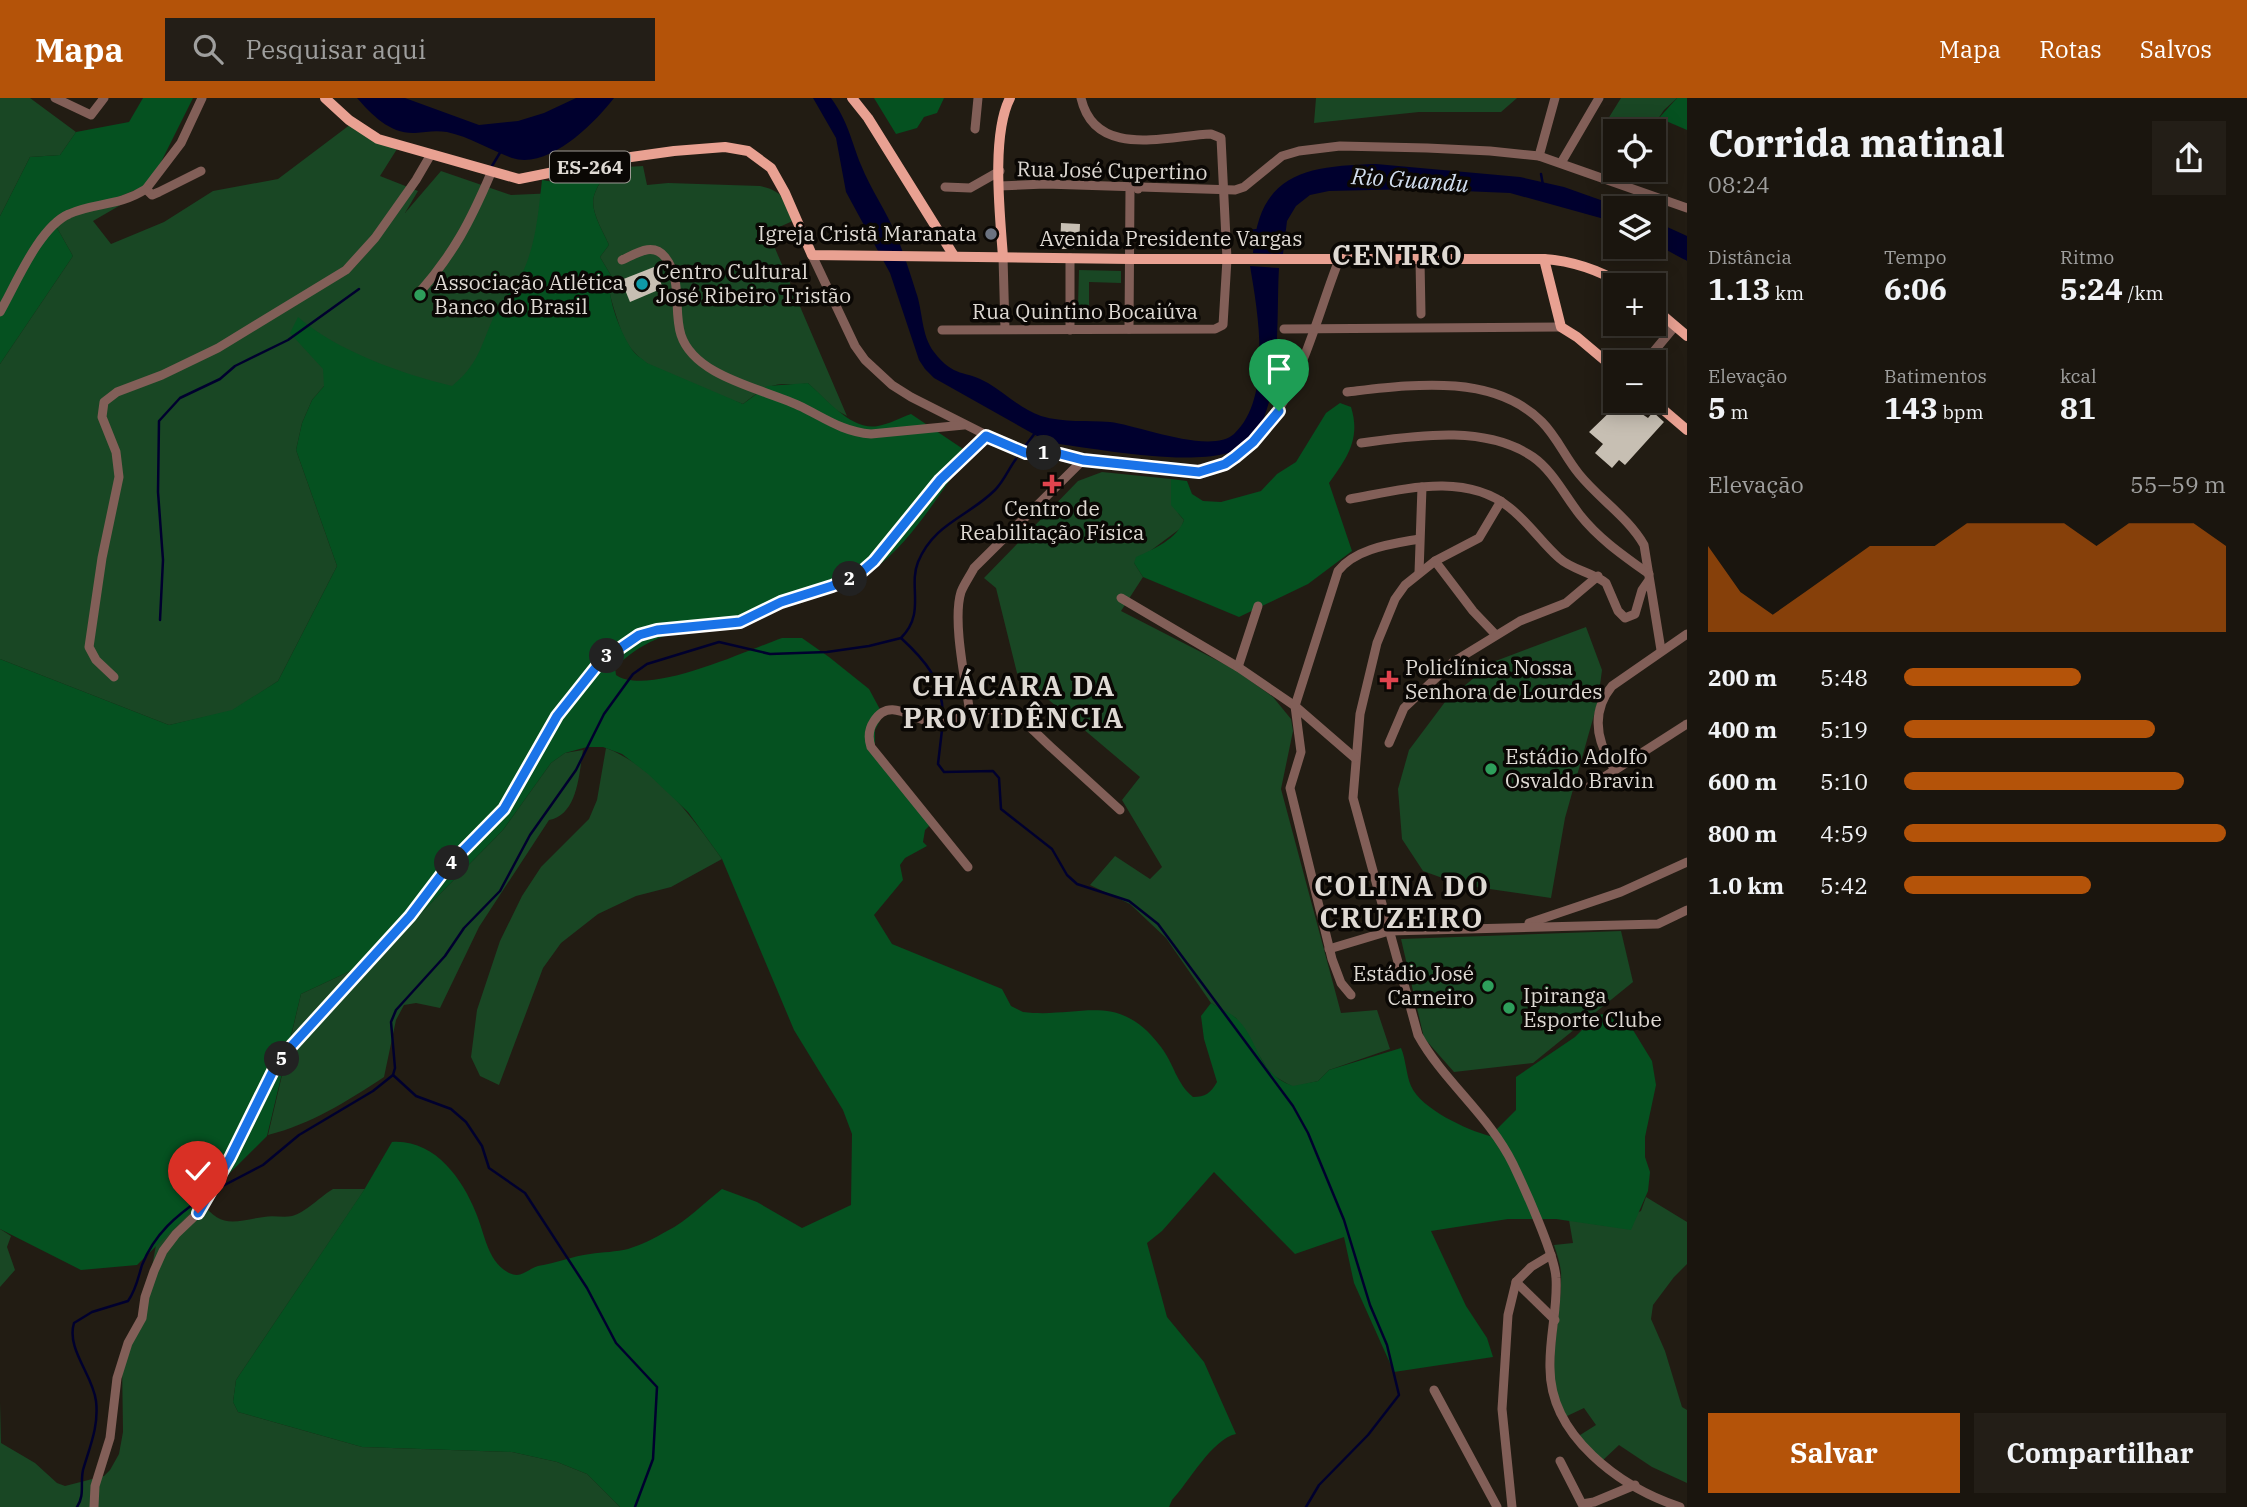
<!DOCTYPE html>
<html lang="pt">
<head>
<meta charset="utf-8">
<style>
  :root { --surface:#1a150e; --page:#231e17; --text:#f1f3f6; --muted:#9f9f9e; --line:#38342e; --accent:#b45309 }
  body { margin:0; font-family:"IBM Plex Serif",serif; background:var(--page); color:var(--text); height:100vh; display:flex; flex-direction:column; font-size:26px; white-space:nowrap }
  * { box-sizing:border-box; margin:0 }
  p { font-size:23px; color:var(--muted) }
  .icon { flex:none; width:38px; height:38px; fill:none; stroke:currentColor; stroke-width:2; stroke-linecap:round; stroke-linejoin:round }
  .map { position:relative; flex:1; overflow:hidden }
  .sheet { display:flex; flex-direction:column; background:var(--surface); width:560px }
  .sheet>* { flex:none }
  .fabs { position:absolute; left:1603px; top:21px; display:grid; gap:14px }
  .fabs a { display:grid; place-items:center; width:63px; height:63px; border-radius:0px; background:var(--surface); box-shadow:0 4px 18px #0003,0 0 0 2px var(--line); font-size:35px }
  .pin { position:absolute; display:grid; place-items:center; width:60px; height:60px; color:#fff; margin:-72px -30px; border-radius:50% 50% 50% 0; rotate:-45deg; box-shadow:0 0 7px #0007 }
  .pin .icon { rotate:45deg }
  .km { position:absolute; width:35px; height:35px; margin:-18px; border-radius:50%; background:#222; color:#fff; font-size:19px; line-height:35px; text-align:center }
  .round { display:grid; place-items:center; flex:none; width:74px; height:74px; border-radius:0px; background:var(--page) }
  .overview { display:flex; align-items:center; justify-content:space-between; height:119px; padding:0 21px }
  h1 { font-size:38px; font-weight:700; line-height:52px }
  .figures { display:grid; grid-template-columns:repeat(3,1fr); gap:10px; height:119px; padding:7px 21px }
  .figures div { display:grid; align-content:center }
  .figures b { font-size:30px; font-weight:700 }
  .figures small { font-size:19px; font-weight:400 }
  .figures p { font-size:19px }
  .chart { height:196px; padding:14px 21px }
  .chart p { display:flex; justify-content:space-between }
  .chart svg { width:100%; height:126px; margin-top:7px; fill:var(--accent); opacity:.7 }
  .button { display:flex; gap:14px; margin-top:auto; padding:14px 21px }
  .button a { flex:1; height:80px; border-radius:0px; background:var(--accent); color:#fff; font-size:28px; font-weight:700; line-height:80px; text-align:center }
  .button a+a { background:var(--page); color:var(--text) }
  ul { padding:0 21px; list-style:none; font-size:23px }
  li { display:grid; grid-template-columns:112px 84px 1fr; align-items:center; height:52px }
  li i { height:18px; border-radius:9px; background:var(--accent) }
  header { display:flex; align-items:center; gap:42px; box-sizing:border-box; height:98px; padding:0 35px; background:var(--accent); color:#fff }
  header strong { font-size:33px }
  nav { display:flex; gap:38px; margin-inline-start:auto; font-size:24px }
  .search { width:490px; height:63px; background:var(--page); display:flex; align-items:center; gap:18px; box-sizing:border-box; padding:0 24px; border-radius:0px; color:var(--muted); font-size:26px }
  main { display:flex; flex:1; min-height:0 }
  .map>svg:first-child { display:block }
  .green { fill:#194724 }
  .forest { fill:#055120 }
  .water { fill:#00002e }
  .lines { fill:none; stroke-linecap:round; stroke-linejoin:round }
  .stream { stroke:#00002e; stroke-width:2.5 }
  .river { stroke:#00002e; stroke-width:16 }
  .building { fill:#c7bfb3 }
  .minor { stroke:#825f58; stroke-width:9 }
  .major { stroke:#e9a192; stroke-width:10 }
  .route-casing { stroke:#fff; stroke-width:14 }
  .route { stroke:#1a73e8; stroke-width:9 }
  .worship-dot { fill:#6b7280; stroke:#0a0704; stroke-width:2.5 }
  .culture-dot { fill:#0f9aa8; stroke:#0a0704; stroke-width:2.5 }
  .leisure-dot { fill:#2e9e5b; stroke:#0a0704; stroke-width:2.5 }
  .health-dot { fill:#e0444e; stroke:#0a0704; stroke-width:2.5 }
  .labels { text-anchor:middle; stroke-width:7; stroke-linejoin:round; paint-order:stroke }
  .shield { fill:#0a0704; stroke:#9e9a95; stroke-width:2 }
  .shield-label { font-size:19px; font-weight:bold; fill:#ded9d3 }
  .street-label { font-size:21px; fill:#ded9d3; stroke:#0a0704 }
  .poi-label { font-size:21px; fill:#ded9d3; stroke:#0a0704; text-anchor:start }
  .water-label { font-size:23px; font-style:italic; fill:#d0ddee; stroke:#0a0704 }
  .district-label { font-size:28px; font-weight:bold; letter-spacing:2px; fill:#ded9d3; stroke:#0a0704 }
</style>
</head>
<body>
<header>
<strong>Mapa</strong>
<div class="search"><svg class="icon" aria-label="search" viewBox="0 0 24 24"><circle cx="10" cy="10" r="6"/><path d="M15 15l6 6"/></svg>Pesquisar aqui</div>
<nav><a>Mapa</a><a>Rotas</a><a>Salvos</a></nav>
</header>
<main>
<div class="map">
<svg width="1687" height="1409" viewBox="0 0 1687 1409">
  <rect width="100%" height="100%" fill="#221c13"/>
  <g class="green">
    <polygon points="0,0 30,0 76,34 60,57 30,59 0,118"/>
    <polygon points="1316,0 1517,0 1501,14 1419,14 1314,25"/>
    <polygon points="1621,0 1677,0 1664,12 1650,33 1615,33 1615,37 1603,29"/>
    <polygon points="355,23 397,51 380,78 418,93 405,115 441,73 511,97 556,95 465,349 324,288 312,302 302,325 296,352 337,468 278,583 232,613 169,627 0,561 0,266 73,158 56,128 77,116 124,105 93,123 111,146 164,124 213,93 278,81"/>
    <path d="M643 68 647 87 668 85 760 88C783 93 786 102 795 122L768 134 847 318 836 312 808 285C799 287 794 286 785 286 769 285 754 297 743 306 709 293 661 282 635 255 623 243 619 226 614 211 611 200 606 189 612 179L600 159 609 147C603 132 588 111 595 95 598 86 605 79 609 70Z"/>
    <polygon points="1079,172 1121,173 1121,185 1089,184 1089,208 1078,208"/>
    <path d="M1102 374 1171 381C1173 398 1171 409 1184 422L1181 430 1134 465 1143 479 1121 513 1234 571 1273 599 1291 621 1293 633 1281 691 1341 915 1377 912 1390 951 1329 972 1318 983 1293 989 1274 978 1267 970 1236 920 1211 905 1166 840 1130 806 1090 787 1115 758 1150 781 1162 769 1122 702 1140 679 1017 575 996 490 984 480 1078 383Z"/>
    <polygon points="1586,529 1602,572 1598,603 1565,720 1551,800 1462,787 1423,773 1402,741 1398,691 1409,652 1445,604 1493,564"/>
    <path d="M606 650C657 670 692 719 722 761L671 789 636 798 598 816 561 845 543 870 499 987 480 978 471 959 477 912 500 843 522 798 541 769 589 721 597 702Z"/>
    <path d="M583 652C579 675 578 717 549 722L479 829 440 910 416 905 404 907 396 922 384 979C346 1004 311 1026 268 1037L301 896 376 861 503 732 551 665 565 655Z"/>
    <polygon points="1621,833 1633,884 1533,965 1454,974 1424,940 1401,841"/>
    <path d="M333 1091H365L236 1282 233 1304 238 1314 362 1349 512 1354 557 1364 587 1376 620 1409H0V1304L1 1345 35 1365 57 1385 65 1388 104 1378 110 1372 119 1356 123 1334 122 1263 141 1228 156 1147 201 1103C221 1132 235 1123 264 1119 273 1117 283 1120 292 1118 305 1115 321 1098 333 1091Z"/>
    <path d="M1646 1099 1687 1124V1166L1674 1179 1653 1207 1651 1221 1665 1253 1682 1309 1687 1312V1385L1652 1369 1619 1347 1602 1363 1577 1339 1596 1327 1584 1310 1565 1319C1542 1279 1563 1218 1561 1174 1560 1165 1557 1156 1554 1147L1573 1145 1569 1122 1607 1128 1641 1113Z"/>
    <polygon points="0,1131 11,1138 7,1149 15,1172 0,1189"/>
  </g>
  <g class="forest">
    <polygon points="143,0 193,0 150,86 77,116 56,128 73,158 0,266 0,118 30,59 60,57 76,34 129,24"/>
    <polygon points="874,0 944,0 937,15 924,19 917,30 896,36"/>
    <polygon points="1677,0 1687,0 1687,32 1659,20"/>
    <path d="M609 70C605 79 598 86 595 95 588 111 603 132 609 147L600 159 612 179C603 193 623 241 634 254 637 258 643 261 647 265L743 306 767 288 808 285C827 301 851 333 878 328 889 326 900 320 911 316L969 355C942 391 912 444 874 471 845 491 807 499 774 510 759 515 748 529 732 531 723 533 714 530 705 530 670 532 639 545 615 570L616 577C648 599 745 553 782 540H802L829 559 869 591 883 617 875 632V651L934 723 925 732 923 744 927 748 905 760 900 767 903 782 874 817 892 846 1002 891 1011 908 1023 914C1080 921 1118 891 1161 949 1174 966 1176 985 1193 999 1205 999 1211 995 1217 984L1204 941 1201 918 1211 905C1219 910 1229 914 1236 920 1259 941 1256 975 1293 988L1318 983 1329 972 1401 950C1406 962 1406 976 1411 988 1421 1011 1467 1032 1490 1038L1516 1012V979L1575 939 1597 917 1622 914 1652 963 1656 987 1645 1039V1059L1650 1074 1648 1093 1631 1132 1556 1121H1508L1431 1133 1466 1208 1487 1240 1493 1259 1394 1274 1354 1185 1344 1139 1295 1156 1214 1074 1162 1133 1147 1145 1167 1219 1204 1264 1236 1336C1212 1341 1189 1384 1172 1402L1169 1409H620L587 1376 557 1364 512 1354 362 1349 238 1314 233 1304 236 1282 364 1092 392 1044C434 1041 462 1080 476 1115 485 1136 487 1163 509 1175 522 1181 527 1171 538 1168 556 1165 573 1158 590 1156 603 1154 616 1154 628 1151 641 1147 655 1140 667 1133 687 1123 704 1105 722 1091L757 1104 802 1130 851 1107 852 1036 843 1012 794 932 722 761 688 714 648 676 622 656 603 649H587L565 655 551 665 503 732 376 861 301 896 267 1038 137 1167 81 1172 0 1131V561L169 627 232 612 278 583 337 468 296 352 302 325 312 302 324 288 323 271 290 235 298 219C337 253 402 276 452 288 483 263 481 241 499 209 504 200 513 192 518 183 536 152 538 116 542 82L560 85Z"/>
    <path d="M1340 305 1351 309C1361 341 1347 360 1329 385L1352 453 1308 486 1239 519 1143 479 1134 465 1136 459C1154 451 1177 441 1184 422L1171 407V381L1187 383 1192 396 1203 403 1221 404 1261 393 1277 376 1296 364 1326 315Z"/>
  </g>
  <g class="water">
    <path d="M357 0H405L479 27 518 23 544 15 576 0H614C594 26 548 72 512 60 490 52 470 39 447 34 435 32 426 34 415 35 390 36 372 17 357 0Z"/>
    <path d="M813 0H831C848 23 851 42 861 67 871 92 887 114 897 139 904 156 910 175 916 194 923 213 921 237 934 254 955 281 964 271 988 285 1006 296 1021 311 1041 318 1064 325 1087 322 1110 324 1137 327 1211 357 1234 336 1273 300 1258 215 1250 168L1279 170C1276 218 1283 304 1251 342 1223 376 1100 351 1059 346L1046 343 934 280 925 271 919 262 890 175 846 94 836 40Z"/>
    <path d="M1376 66 1520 79 1564 89 1623 110H1615V124L1510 95 1415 91 1329 93 1310 97 1296 108 1287 123 1283 156 1253 155C1259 75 1306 68 1376 66Z"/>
    <polygon points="1654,123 1687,138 1687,163 1654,135"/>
  </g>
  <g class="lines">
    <g class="stream">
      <polyline points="492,68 501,53"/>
      <polyline points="1541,76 1543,87"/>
      <polyline points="1248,133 1259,132"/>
      <polyline points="1026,347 1035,335"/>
      <polyline points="160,522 163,462 158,394 159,323 180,300 220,281 235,268 288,242 359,191"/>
      <path d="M901 540C926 563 942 582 943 617"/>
      <polyline points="942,632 938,666 944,674 993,673 999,680 1001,711 1052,751 1067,777 1077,786 1129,803 1158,826 1293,1008 1308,1035 1344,1122 1370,1207 1387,1247 1399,1297 1368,1337 1319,1387 1306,1409"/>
      <polyline points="393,977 416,998 451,1011 466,1024 482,1048 489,1070 525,1095 587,1190 616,1245 657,1289 653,1361 635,1409"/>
      <path d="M215 1092 263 1067 299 1037 373 993 393 977 395 970 391 924 396 912 445 858 464 830 500 793 530 737 576 672 604 616 633 576 647 566 719 544 770 556 827 554 869 548 901 540C926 515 908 489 918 464 934 425 968 419 995 392 1004 383 1009 370 1016 361"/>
      <path d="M77 1409C85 1397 80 1386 83 1372 90 1348 99 1328 96 1303 93 1277 66 1251 74 1225L92 1214 128 1203C136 1192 138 1180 142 1167 155 1135 176 1118 203 1099"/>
    </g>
    <polyline class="river" points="1654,136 1687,154"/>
  </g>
  <g class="building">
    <polygon points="1061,125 1080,126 1079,151 1060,151"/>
    <polygon points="654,169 663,190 630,204 621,182"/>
    <polygon points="1612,303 1634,303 1631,307 1642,316 1648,320 1653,314 1664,324 1625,367 1619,362 1612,370 1595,355 1603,346 1589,334 1617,307"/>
  </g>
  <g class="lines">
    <g class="minor">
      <polyline points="55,0 91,17 104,0"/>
      <polyline points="975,31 978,0"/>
      <polyline points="1539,58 1555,0"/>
      <polyline points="1561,65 1599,0"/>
      <polyline points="201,73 159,94 152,97 146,91 181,45 202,0"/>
      <polyline points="999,88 1045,86 1235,92 1244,89 1282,58 1299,53 1340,48 1427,50 1490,53 1539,58 1687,110"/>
      <polyline points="945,89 970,90 1000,73"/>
      <polyline points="1138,91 1138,74"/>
      <path d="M812 157 855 248 865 262 892 287 911 299 1020 354 1199 374C1287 358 1311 231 1339 162"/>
      <polyline points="1003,159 1005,231"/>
      <path d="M622 162C637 155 653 144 665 159 683 182 673 212 681 237 695 280 766 291 802 309 826 321 844 334 871 336L964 327"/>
      <polyline points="1420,162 1421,216"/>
      <path d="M419 195C454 155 470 124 491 75"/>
      <path d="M0 214C16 186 39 129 69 116 95 104 118 109 146 91"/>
      <polyline points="1129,231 1130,91"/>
      <polyline points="1284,231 1561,229"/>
      <path d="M942 232 1215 231 1223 227 1227 161 1221 40 1211 36C1165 38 1095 61 1081 0"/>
      <polyline points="1070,232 1070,160"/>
      <polyline points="1645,264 1675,228"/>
      <path d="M1347 294C1409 287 1493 274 1542 324 1557 339 1565 359 1579 376 1599 401 1628 419 1644 447L1661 552"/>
      <path d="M1361 345C1414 338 1485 326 1533 359 1553 373 1565 398 1580 417 1599 441 1624 458 1649 476"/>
      <path d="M1350 401C1401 392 1465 373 1510 410 1529 425 1542 445 1559 460 1572 472 1592 474 1606 485L1618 513 1625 520 1635 516 1642 492 1649 482"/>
      <path d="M1501 403 1479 440 1435 463 1405 487 1395 501 1377 545 1360 616 1353 700 1418 937C1444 984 1489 1017 1513 1066 1524 1089 1555 1157 1556 1180 1558 1210 1549 1239 1550 1270 1550 1338 1620 1389 1680 1409"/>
      <polyline points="1435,463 1473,513 1495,536"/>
      <polyline points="1419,475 1422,389"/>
      <polyline points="1121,500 1238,569 1295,608 1355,660"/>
      <polyline points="1238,569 1258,508"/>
      <polyline points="114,579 96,562 89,549 102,460 119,379 116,354 102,319 104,304 117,294 162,277 218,250 346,172 375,140 416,82 430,58"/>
      <path d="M970 616C966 585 952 523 961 494 964 486 970 478 974 470L1083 362"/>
      <polyline points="1389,645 1404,610 1453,564 1520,523 1566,505 1598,478"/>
      <path d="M1615 672C1597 645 1590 615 1612 588L1687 536"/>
      <polyline points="1590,688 1687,626"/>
      <path d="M968 769 871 649C868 640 868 632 874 623 891 596 916 626 938 625 963 623 991 601 1016 618 1029 627 1041 640 1052 650 1075 671 1098 692 1120 712"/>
      <polyline points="1529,825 1621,794 1687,764"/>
      <polyline points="1329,851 1389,833 1658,826 1687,812"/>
      <path d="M1351 897 1341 885 1332 861 1290 690 1301 654 1295 608 1338 473C1356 450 1392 446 1419 441"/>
      <polyline points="1516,1184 1555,1222"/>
      <polyline points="1434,1292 1497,1409"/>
      <polyline points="1560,1363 1582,1406 1594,1404 1635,1387"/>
      <polyline points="94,1409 95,1388 110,1340 117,1280 128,1245 142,1220 145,1199 154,1173 163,1153 176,1136 198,1115 231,1060 273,973 286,954 410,818 448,768 504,711 557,618 600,564 639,537 657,532 740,524 781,504 832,488 858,477 874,463 940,382 986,338"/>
      <polyline points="1512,1409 1502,1311 1508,1217 1516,1184 1531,1169 1551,1157"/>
    </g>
    <g class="major">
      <path d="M325 0 349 22 378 41 519 81 624 60 674 53 725 49 748 53 771 70 785 95 812 157 1130 161H1544C1573 163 1599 172 1624 187"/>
      <polyline points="852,0 868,20 954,158"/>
      <path d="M1003 159C1000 117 991 37 1010 0"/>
      <polyline points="1544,161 1561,229 1577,239 1615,271"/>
      <polyline points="1654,210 1687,238"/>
      <polyline points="1653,303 1687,332"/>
    </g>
  </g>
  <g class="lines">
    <defs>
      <polyline id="route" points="198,1115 230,1060 273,973 286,954 410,818 448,768 504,711 557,618 600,564 639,537 657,532 740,524 781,504 832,488 858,477 874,463 940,382 986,338 1026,355 1060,356 1083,362 1199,374 1225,366 1235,359 1253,344 1279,313"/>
    </defs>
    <use href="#route" class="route-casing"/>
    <use href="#route" class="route"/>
  </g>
  <circle class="worship-dot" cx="991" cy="136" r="7"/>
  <circle class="culture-dot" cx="642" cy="186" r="7"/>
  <g class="leisure-dot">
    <circle cx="420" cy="197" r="7"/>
    <circle cx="1491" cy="671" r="7"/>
    <circle cx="1488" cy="888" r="7"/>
    <circle cx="1509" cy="910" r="7"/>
  </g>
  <g class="health-dot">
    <path d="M1048.5 375.5h7v7h7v7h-7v7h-7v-7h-7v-7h7z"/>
    <path d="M1385.5 571.5h7v7h7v7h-7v7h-7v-7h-7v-7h7z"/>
  </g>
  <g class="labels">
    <rect class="shield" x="550" y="53.5" width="80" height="31" rx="5"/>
    <g class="shield-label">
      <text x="590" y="76">ES-264</text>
    </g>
    <g class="street-label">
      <text transform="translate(1112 73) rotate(1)" y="7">Rua José Cupertino</text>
      <text x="1171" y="148">Avenida Presidente Vargas</text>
      <text x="1085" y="221">Rua Quintino Bocaiúva</text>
    </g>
    <g class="poi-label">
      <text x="977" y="143" text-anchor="end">Igreja Cristã Maranata</text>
      <text x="656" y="181">Centro Cultural<tspan x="656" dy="24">José Ribeiro Tristão</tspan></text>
      <text x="434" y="192">Associação Atlética<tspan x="434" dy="24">Banco do Brasil</tspan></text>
      <text x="1052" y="418" text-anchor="middle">Centro de<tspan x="1052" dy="24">Reabilitação Física</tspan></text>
      <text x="1405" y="577">Policlínica Nossa<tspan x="1405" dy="24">Senhora de Lourdes</tspan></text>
      <text x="1505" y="666">Estádio Adolfo<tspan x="1505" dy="24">Osvaldo Bravin</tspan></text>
      <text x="1474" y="883" text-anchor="end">Estádio José<tspan x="1474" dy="24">Carneiro</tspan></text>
      <text x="1523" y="905">Ipiranga<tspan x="1523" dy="24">Esporte Clube</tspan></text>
    </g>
    <g class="water-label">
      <text transform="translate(1410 82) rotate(4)" y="8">Rio Guandu</text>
    </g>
    <g class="district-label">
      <text x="1398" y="167">CENTRO</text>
      <text x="1014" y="598">CHÁCARA DA<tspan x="1014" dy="32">PROVIDÊNCIA</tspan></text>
      <text x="1402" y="798">COLINA DO<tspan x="1402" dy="32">CRUZEIRO</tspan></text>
    </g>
  </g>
</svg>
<div class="fabs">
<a><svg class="icon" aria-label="locate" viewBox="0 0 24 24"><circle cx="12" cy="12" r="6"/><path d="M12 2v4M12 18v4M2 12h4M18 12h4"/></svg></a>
<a><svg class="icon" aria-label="layers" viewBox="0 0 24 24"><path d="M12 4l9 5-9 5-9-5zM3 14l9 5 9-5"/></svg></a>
<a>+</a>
<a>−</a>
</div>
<div class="pin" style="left:1279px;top:313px;background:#1e9e55"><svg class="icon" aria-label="arrive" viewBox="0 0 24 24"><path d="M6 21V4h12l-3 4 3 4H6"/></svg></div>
<div class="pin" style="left:198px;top:1115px;background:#d93025"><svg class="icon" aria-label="check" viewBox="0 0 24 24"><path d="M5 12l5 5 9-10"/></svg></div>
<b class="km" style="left:1044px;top:355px">1</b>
<b class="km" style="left:850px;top:481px">2</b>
<b class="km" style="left:607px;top:558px">3</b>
<b class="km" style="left:452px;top:765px">4</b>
<b class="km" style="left:282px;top:961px">5</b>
</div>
<section class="sheet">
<div class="overview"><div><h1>Corrida matinal</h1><p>08:24</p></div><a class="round"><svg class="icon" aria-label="share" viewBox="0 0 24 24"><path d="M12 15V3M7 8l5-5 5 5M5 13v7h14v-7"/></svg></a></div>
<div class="figures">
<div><p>Distância</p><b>1.13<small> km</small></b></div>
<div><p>Tempo</p><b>6:06</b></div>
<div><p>Ritmo</p><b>5:24<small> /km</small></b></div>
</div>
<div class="figures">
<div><p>Elevação</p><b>5<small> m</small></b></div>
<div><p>Batimentos</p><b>143<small> bpm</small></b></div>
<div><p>kcal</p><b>81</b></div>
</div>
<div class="chart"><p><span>Elevação</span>55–59 m</p>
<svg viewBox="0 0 160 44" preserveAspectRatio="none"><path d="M0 44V14L10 30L20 38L30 30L40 22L50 14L60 14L70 14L80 6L90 6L100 6L110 6L120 14L130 6L140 6L150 6L160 14V44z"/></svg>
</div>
<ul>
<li><b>200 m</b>5:48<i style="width:55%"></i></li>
<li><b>400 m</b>5:19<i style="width:78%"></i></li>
<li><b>600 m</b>5:10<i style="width:87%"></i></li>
<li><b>800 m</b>4:59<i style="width:100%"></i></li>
<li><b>1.0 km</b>5:42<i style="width:58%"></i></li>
</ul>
<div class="button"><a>Salvar</a><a>Compartilhar</a></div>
</section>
</main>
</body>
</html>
